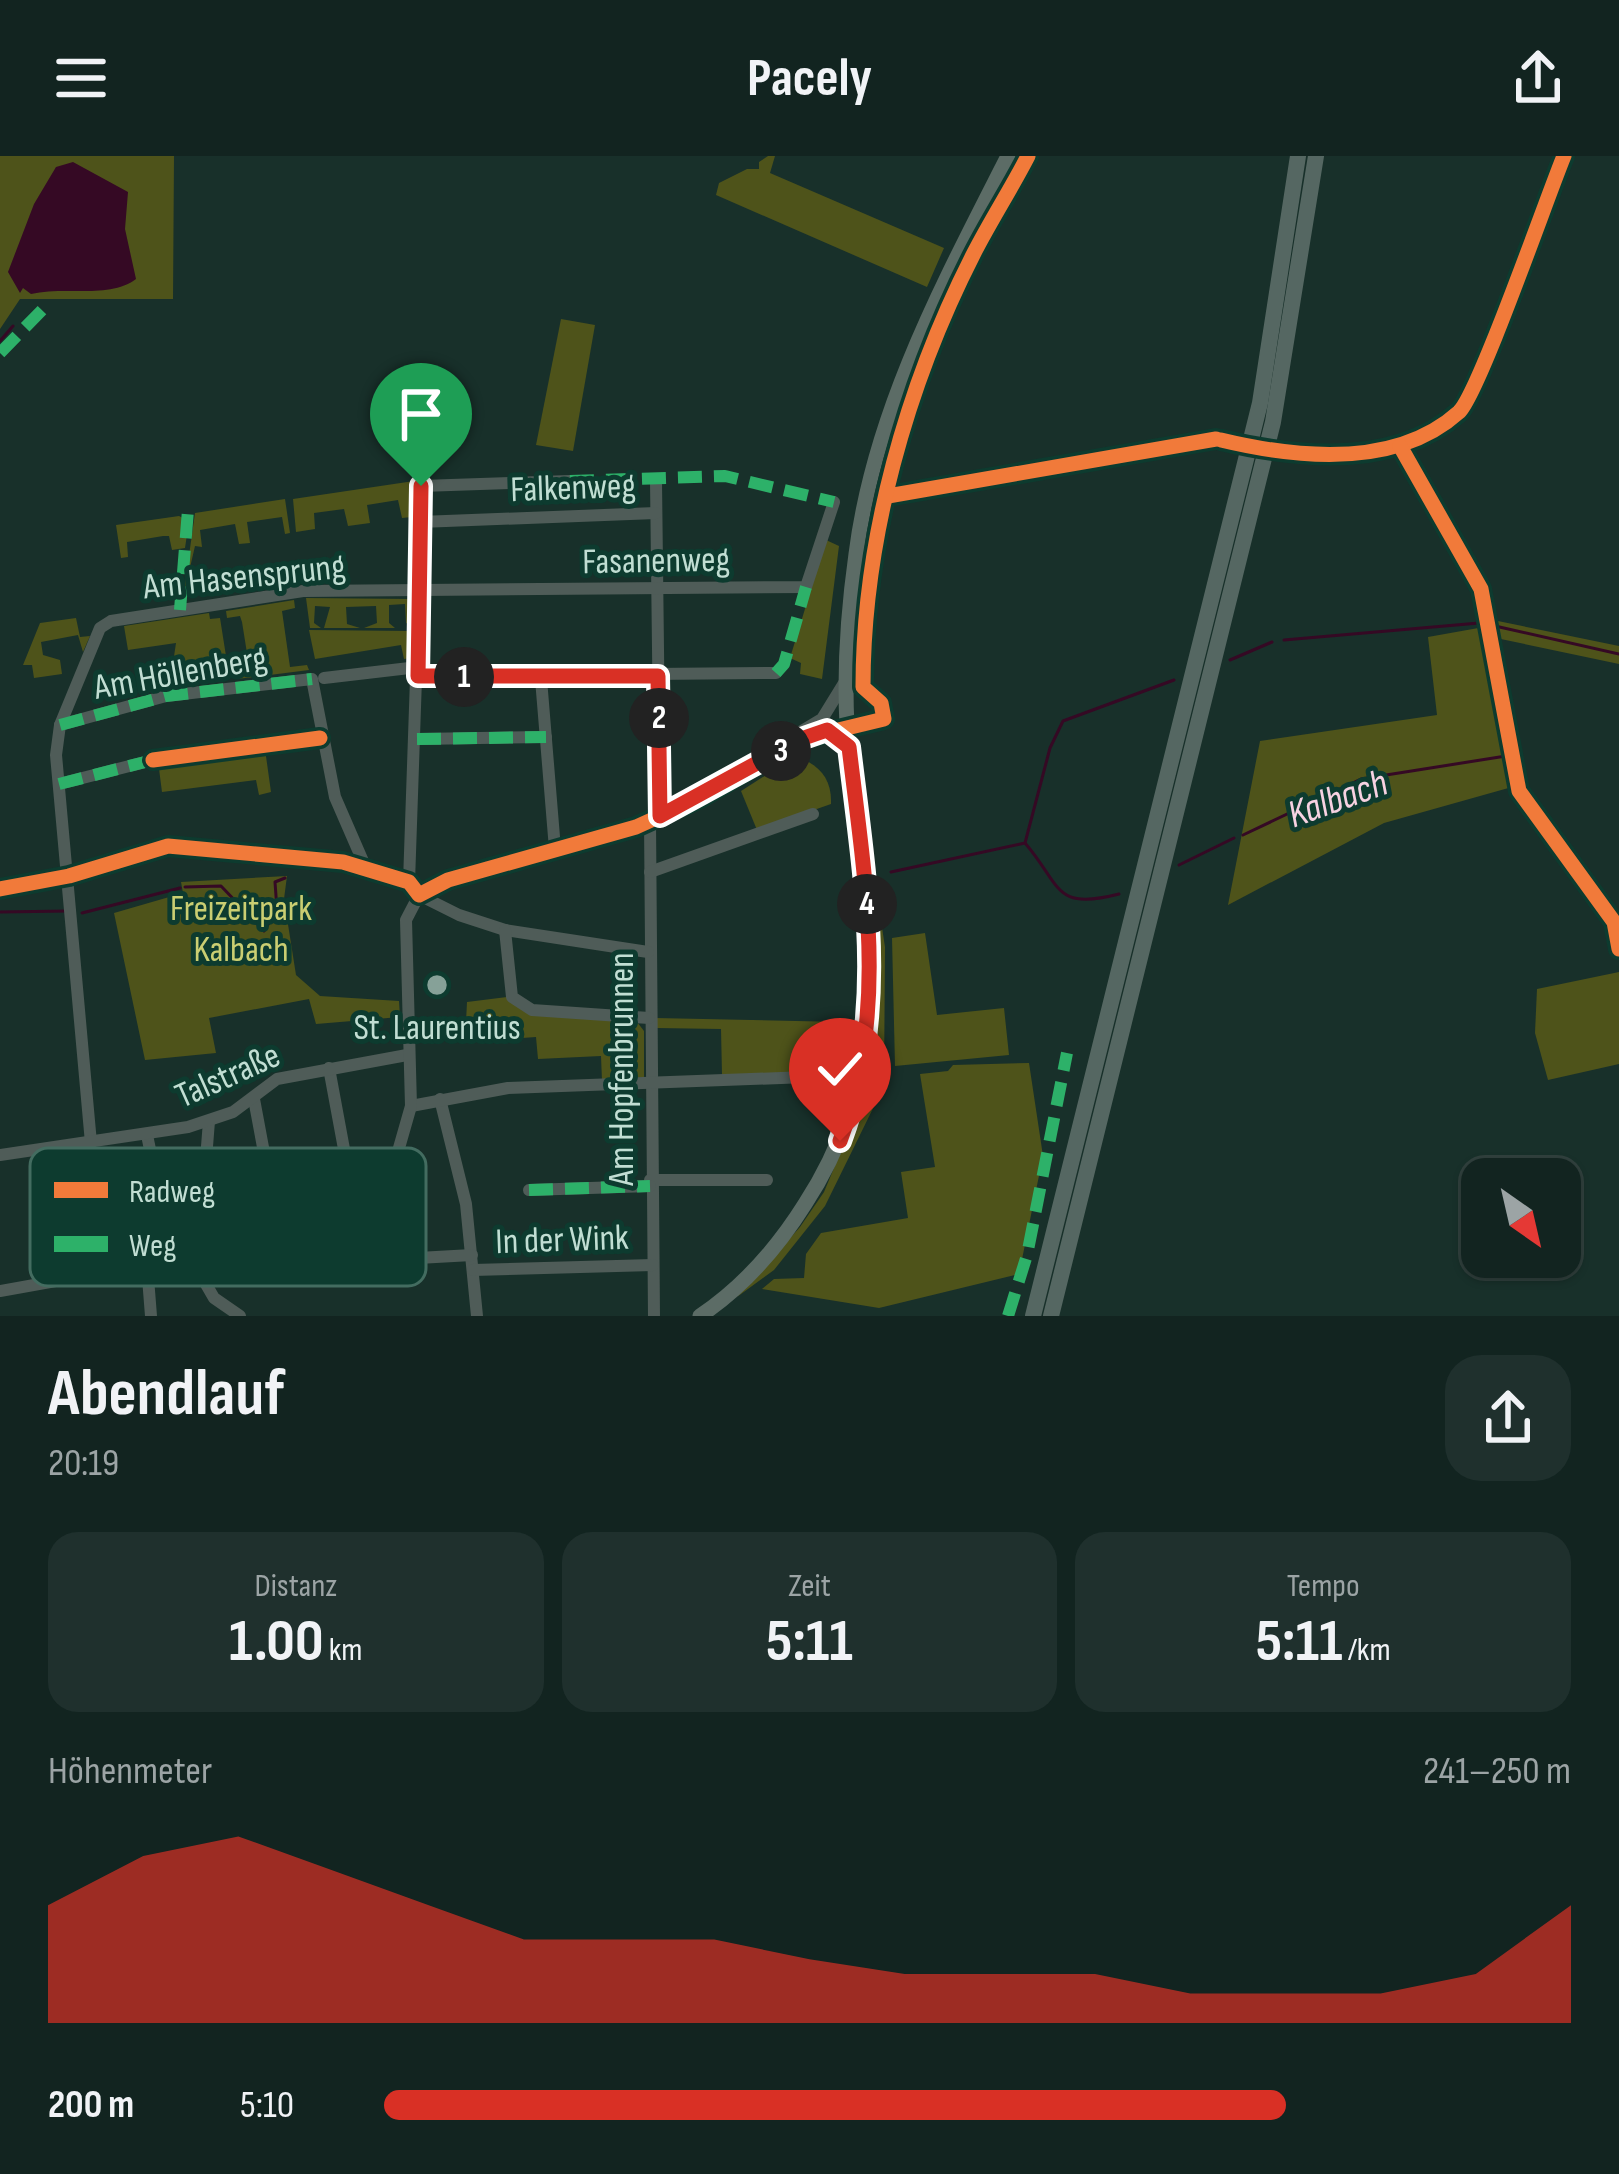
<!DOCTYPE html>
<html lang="de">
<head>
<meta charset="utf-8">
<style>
  :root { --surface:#122420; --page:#1f302d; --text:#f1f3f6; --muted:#9ca4a5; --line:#31413e; --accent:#d93025 }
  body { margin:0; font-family:"Sofia Sans Condensed",sans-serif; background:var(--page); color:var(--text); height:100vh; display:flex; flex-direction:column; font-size:45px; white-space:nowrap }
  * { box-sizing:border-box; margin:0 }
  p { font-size:39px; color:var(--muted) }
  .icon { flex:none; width:66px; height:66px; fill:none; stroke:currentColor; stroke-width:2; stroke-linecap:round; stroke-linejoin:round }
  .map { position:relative; height:1160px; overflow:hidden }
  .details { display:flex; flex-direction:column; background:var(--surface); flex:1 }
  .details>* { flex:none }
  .needle { width:78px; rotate:146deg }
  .buttons { position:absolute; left:1461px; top:1002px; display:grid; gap:24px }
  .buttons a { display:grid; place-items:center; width:120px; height:120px; border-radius:24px; background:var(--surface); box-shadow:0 3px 9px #0004,0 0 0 3px var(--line); font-size:60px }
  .pin { position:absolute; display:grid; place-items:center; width:102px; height:102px; color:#fff; margin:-123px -51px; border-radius:50% 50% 50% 0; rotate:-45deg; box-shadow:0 0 12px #0007 }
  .pin .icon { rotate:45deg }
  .km { position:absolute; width:60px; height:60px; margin:-30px; border-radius:50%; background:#222; color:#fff; font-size:33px; line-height:60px; text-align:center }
  .round { display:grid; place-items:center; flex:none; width:126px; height:126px; border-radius:36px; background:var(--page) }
  .summary { display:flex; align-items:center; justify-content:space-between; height:204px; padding:0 48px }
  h1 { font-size:66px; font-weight:700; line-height:90px }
  .figures { display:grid; grid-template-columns:repeat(3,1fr); gap:18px; height:204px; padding:12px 48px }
  .figures div { display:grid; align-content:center; border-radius:30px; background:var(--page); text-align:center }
  .figures b { font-size:60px; font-weight:700 }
  .figures small { font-size:33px; font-weight:400 }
  .figures p { font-size:33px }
  .chart { height:336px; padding:24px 48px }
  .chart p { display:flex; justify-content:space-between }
  .chart svg { width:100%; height:216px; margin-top:12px; fill:var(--accent); opacity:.7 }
  ul { padding:0 48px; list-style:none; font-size:39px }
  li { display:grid; grid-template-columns:192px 144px 1fr; align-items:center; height:90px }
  li i { height:30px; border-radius:15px; background:var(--accent) }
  header { display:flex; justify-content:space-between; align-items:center; height:156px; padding:0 48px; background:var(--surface); font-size:54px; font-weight:700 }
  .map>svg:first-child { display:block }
  .green { fill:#4e531a }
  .water { fill:#350924 }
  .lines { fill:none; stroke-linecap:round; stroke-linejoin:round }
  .stream { stroke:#350924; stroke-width:3 }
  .minor { stroke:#4f5c58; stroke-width:12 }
  .major { stroke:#5c6c66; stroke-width:15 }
  .highway { stroke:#556762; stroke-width:16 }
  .quiet { stroke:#2db169; stroke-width:12; stroke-dasharray:24 12; stroke-linecap:butt }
  .cycleway-casing { stroke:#0d3b2f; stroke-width:22 }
  .cycleway { stroke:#f17a3a; stroke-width:15 }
  .route-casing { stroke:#fff; stroke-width:24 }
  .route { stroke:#d93025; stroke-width:15 }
  .poi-dot { fill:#86a198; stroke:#0d3b2f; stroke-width:4.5 }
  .labels { text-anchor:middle; stroke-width:10; stroke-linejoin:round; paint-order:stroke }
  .street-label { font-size:36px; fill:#c1ded3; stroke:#0d3b2f }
  .park-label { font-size:36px; fill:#cace72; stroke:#0d3b2f }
  .poi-label { font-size:36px; fill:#c1ded3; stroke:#0d3b2f }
  .water-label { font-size:39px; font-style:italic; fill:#f7d2e2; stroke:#0d3b2f }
  .key { fill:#0d3b2f; stroke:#436c60; stroke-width:3 }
  .key-label { font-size:33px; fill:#c1ded3 }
</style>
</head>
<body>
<header><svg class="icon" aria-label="menu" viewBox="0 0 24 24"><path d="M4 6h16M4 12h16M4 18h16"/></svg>Pacely<svg class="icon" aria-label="share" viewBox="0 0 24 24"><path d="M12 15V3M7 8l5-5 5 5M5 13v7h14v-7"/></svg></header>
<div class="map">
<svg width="1619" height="1160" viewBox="0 0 1619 1160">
  <rect width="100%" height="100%" fill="#18302a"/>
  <g class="green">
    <polygon points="0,0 174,0 173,143 20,143 0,173"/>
    <polygon points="768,0 775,0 770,17 944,92 927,131 716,39 719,27 747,13 759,13 759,6"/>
    <polygon points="561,163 595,169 573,295 536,289"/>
    <polygon points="414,325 412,361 402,362 398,344 367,349 370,367 348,370 344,353 314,357 315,373 296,376 293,343"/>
    <polygon points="285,343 290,377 285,378 282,361 247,366 250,387 239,388 235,368 200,374 202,391 195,390 183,442 195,357"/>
    <polygon points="179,360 189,365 185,392 172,394 169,380 163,380 127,386 128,401 121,402 116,369"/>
    <polygon points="826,384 839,390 822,523 800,518 801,507 790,502"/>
    <polygon points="306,442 411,443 411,469 406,467 405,448 389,449 389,467 395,472 364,472 377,467 376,450 346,451 347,468 360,472 324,472 330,451 315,450 314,467 321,472 310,472"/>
    <polygon points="294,444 295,452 282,455 290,511 307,509 309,514 237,523 236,519 250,516 242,466 240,460 227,462 226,455"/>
    <polygon points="209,457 210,463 220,462 229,519 222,503 178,510 180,525 170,527 176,487 128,494 124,470"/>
    <polygon points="76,462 80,481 90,480 83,496 78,479 41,486 43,499 60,504 62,518 34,522 32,509 23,509 40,467"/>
    <polygon points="1493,464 1619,490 1619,508 1496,482"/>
    <polygon points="1484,471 1512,631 1384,667 1228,749 1260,585 1437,559 1428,481"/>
    <polygon points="309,474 409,475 410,502 404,503 401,489 315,503"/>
    <polygon points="265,593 271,636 259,639 256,624 162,636 158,605"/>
    <path d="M796 600C819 609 832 622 831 648L757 674 741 635Z"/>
    <polygon points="287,720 284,743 296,819 320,840 399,845 400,861 316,868 309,843 209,862 216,897 145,904 114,757 183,737 181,726"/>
    <polygon points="877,739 885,791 884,930 825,1050 774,1114 737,1141 800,1071 824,1036 864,940 877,856"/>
    <polygon points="925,777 937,859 1004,852 1009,899 895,910 892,782"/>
    <polygon points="1619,816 1619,908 1548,924 1535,877 1537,833"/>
    <polygon points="507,841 531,858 637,866 644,875 644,921 602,925 601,900 538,903 536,881 465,886 467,846"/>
    <polygon points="655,862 842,866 840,915 722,919 721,873 656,872"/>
    <polygon points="1029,907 1043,1000 1019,1118 879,1152 762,1133 774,1123 804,1122 806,1098 821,1077 908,1062 901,1016 935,1011 920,918 948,915 953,909"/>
  </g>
  <path class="water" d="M73 6 128 36 125 73 136 123C110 143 64 130 31 138L23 132 20 137 8 116 34 48 56 11Z"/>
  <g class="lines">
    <g class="stream">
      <polyline points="0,185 13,170"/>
      <polyline points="1495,470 1619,498"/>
      <polyline points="1284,484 1479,467"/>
      <polyline points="1230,504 1272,486"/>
      <polyline points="1243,679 1361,623 1506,600"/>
      <path d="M1025 687C1062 730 1053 755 1119 738"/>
      <polyline points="1179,709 1234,682"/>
      <polyline points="891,716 1025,687 1050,592 1063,565 1174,524"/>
      <polyline points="185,731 221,730 264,775 277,754 275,726 285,722"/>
      <polyline points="0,756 68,755"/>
      <polyline points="82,757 180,732"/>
    </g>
    <g class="minor">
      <polyline points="656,325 660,660"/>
      <polyline points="421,330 570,325"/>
      <polyline points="420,366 656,357"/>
      <polyline points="418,520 776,517"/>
      <polyline points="324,522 418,511"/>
      <polyline points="541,523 555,693"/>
      <polyline points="60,569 166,540 312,523 335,641 365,710"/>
      <polyline points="797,578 822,563 846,524"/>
      <polyline points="417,583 546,581"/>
      <polyline points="59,628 153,604"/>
      <polyline points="650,665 654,1160"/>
      <polyline points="650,716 813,658"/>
      <polyline points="409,726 423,319"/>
      <polyline points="11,731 168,690 343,706 409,726 419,739 459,759 505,774 648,796"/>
      <polyline points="505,774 512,841 532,854 649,862"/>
      <polyline points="329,912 349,1020"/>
      <polyline points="254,943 274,1050"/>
      <polyline points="440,943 466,1048 477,1160"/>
      <polyline points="411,950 508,932 807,921"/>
      <polyline points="209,965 202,1054 210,1077"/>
      <polyline points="147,979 173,1104"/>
      <polyline points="91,987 56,599 60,569 100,472 111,465 303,435 806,431 834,346"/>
      <polyline points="0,999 188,971 233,956 277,923 407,899"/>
      <polyline points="650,1024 767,1024"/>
      <polyline points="529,1034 650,1030"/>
      <polyline points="188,1097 214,1142 240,1160"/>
      <polyline points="147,1109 151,1160"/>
      <polyline points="473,1114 653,1109"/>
      <polyline points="327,1120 418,1102 472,1099"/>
      <path d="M0 1135 173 1104 225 1069 395 1006 411 950 406 764 419 739 448 724C526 701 606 685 680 652 737 626 785 581 847 569"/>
    </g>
    <path class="major" d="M700 1160C743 1131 778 1091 805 1048 908 890 858 743 847 570 844 513 848 455 856 398 874 255 944 126 1008 0"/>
    <g class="highway">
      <polyline points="1033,1160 1260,247 1298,0"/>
      <polyline points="1051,1160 1273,266 1316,0"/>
    </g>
    <g class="quiet">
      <polyline points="0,197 48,148"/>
      <polyline points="570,325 725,320 834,346"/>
      <polyline points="180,454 188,354"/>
      <polyline points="776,517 784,508 806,431"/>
      <polyline points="60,569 166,540 312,523"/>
      <polyline points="417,583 546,581"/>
      <polyline points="59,628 153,604"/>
      <polyline points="529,1034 650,1030"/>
      <polyline points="1008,1160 1027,1099 1067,897"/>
    </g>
    <defs>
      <g id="cycleway">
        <path d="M1221 284C1296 302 1396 313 1459 256 1479 237 1547 41 1564 0"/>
        <polyline points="1400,290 1481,433 1519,635 1614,766 1619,793"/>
        <polyline points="888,340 1216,283"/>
        <polyline points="153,604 320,582"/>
        <path d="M0 733 69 720 168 690 343 706 409 726 419 739 448 724 636 671 700 642 801 583 884 563 881 547 863 531C863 383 907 228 974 97 991 64 1011 33 1028 0"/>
      </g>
    </defs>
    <use href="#cycleway" class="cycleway-casing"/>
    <use href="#cycleway" class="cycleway"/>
  </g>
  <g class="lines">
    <defs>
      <path id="route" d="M421 330 418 520H658L660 660 801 583 827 574 849 591C865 725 889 855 840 985"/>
    </defs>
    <use href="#route" class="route-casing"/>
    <use href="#route" class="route"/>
  </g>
  <circle class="poi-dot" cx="437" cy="829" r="12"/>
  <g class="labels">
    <g class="street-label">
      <text transform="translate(573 330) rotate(-2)" y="13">Falkenweg</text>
      <text transform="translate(656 403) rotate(-1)" y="13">Fasanenweg</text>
      <text transform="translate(244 419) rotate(-6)" y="13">Am Hasensprung</text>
      <text transform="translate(180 515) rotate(-10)" y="13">Am Höllenberg</text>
      <text transform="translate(620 913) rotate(-90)" y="13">Am Hopfenbrunnen</text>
      <text transform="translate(227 918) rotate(-24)" y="13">Talstraße</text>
      <text transform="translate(562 1082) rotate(-2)" y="13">In der Wink</text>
    </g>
    <g class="park-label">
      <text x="241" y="764">Freizeitpark<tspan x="241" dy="41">Kalbach</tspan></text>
    </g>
    <g class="poi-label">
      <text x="437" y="883">St. Laurentius</text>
    </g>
    <g class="water-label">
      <text transform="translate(1337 641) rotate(-20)" y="14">Kalbach</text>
    </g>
  </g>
  <rect x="30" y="992" width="396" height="138" rx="18" class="key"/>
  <rect x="54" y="1026" width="54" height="16" fill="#f17a3a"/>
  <rect x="54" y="1080" width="54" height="16" fill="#2db169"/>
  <g class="key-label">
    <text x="129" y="1046">Radweg</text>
    <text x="129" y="1100">Weg</text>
  </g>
</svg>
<div class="buttons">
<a><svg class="needle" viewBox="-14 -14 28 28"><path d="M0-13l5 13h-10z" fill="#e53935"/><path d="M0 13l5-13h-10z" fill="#9ca4a5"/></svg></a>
</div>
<div class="pin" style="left:421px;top:330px;background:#1e9e55"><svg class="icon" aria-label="arrive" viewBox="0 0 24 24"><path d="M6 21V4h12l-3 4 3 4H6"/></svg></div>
<div class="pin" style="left:840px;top:985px;background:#d93025"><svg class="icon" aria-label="check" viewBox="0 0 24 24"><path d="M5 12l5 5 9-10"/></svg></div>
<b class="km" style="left:464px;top:521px">1</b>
<b class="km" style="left:659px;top:562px">2</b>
<b class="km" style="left:781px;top:595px">3</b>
<b class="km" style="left:867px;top:748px">4</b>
</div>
<section class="details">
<div class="summary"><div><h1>Abendlauf</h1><p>20:19</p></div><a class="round"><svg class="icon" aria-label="share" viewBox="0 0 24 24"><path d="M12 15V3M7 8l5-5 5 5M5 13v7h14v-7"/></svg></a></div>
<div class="figures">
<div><p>Distanz</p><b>1.00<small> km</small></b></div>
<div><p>Zeit</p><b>5:11</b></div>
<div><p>Tempo</p><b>5:11<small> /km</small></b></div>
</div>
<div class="chart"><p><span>Höhenmeter</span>241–250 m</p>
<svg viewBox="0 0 160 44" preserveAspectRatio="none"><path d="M0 44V20L10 10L20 6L30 13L40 20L50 27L60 27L70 27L80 31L90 34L100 34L110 34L120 38L130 38L140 38L150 34L160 20V44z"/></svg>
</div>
<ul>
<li><b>200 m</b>5:10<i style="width:76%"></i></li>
</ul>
</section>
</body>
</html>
